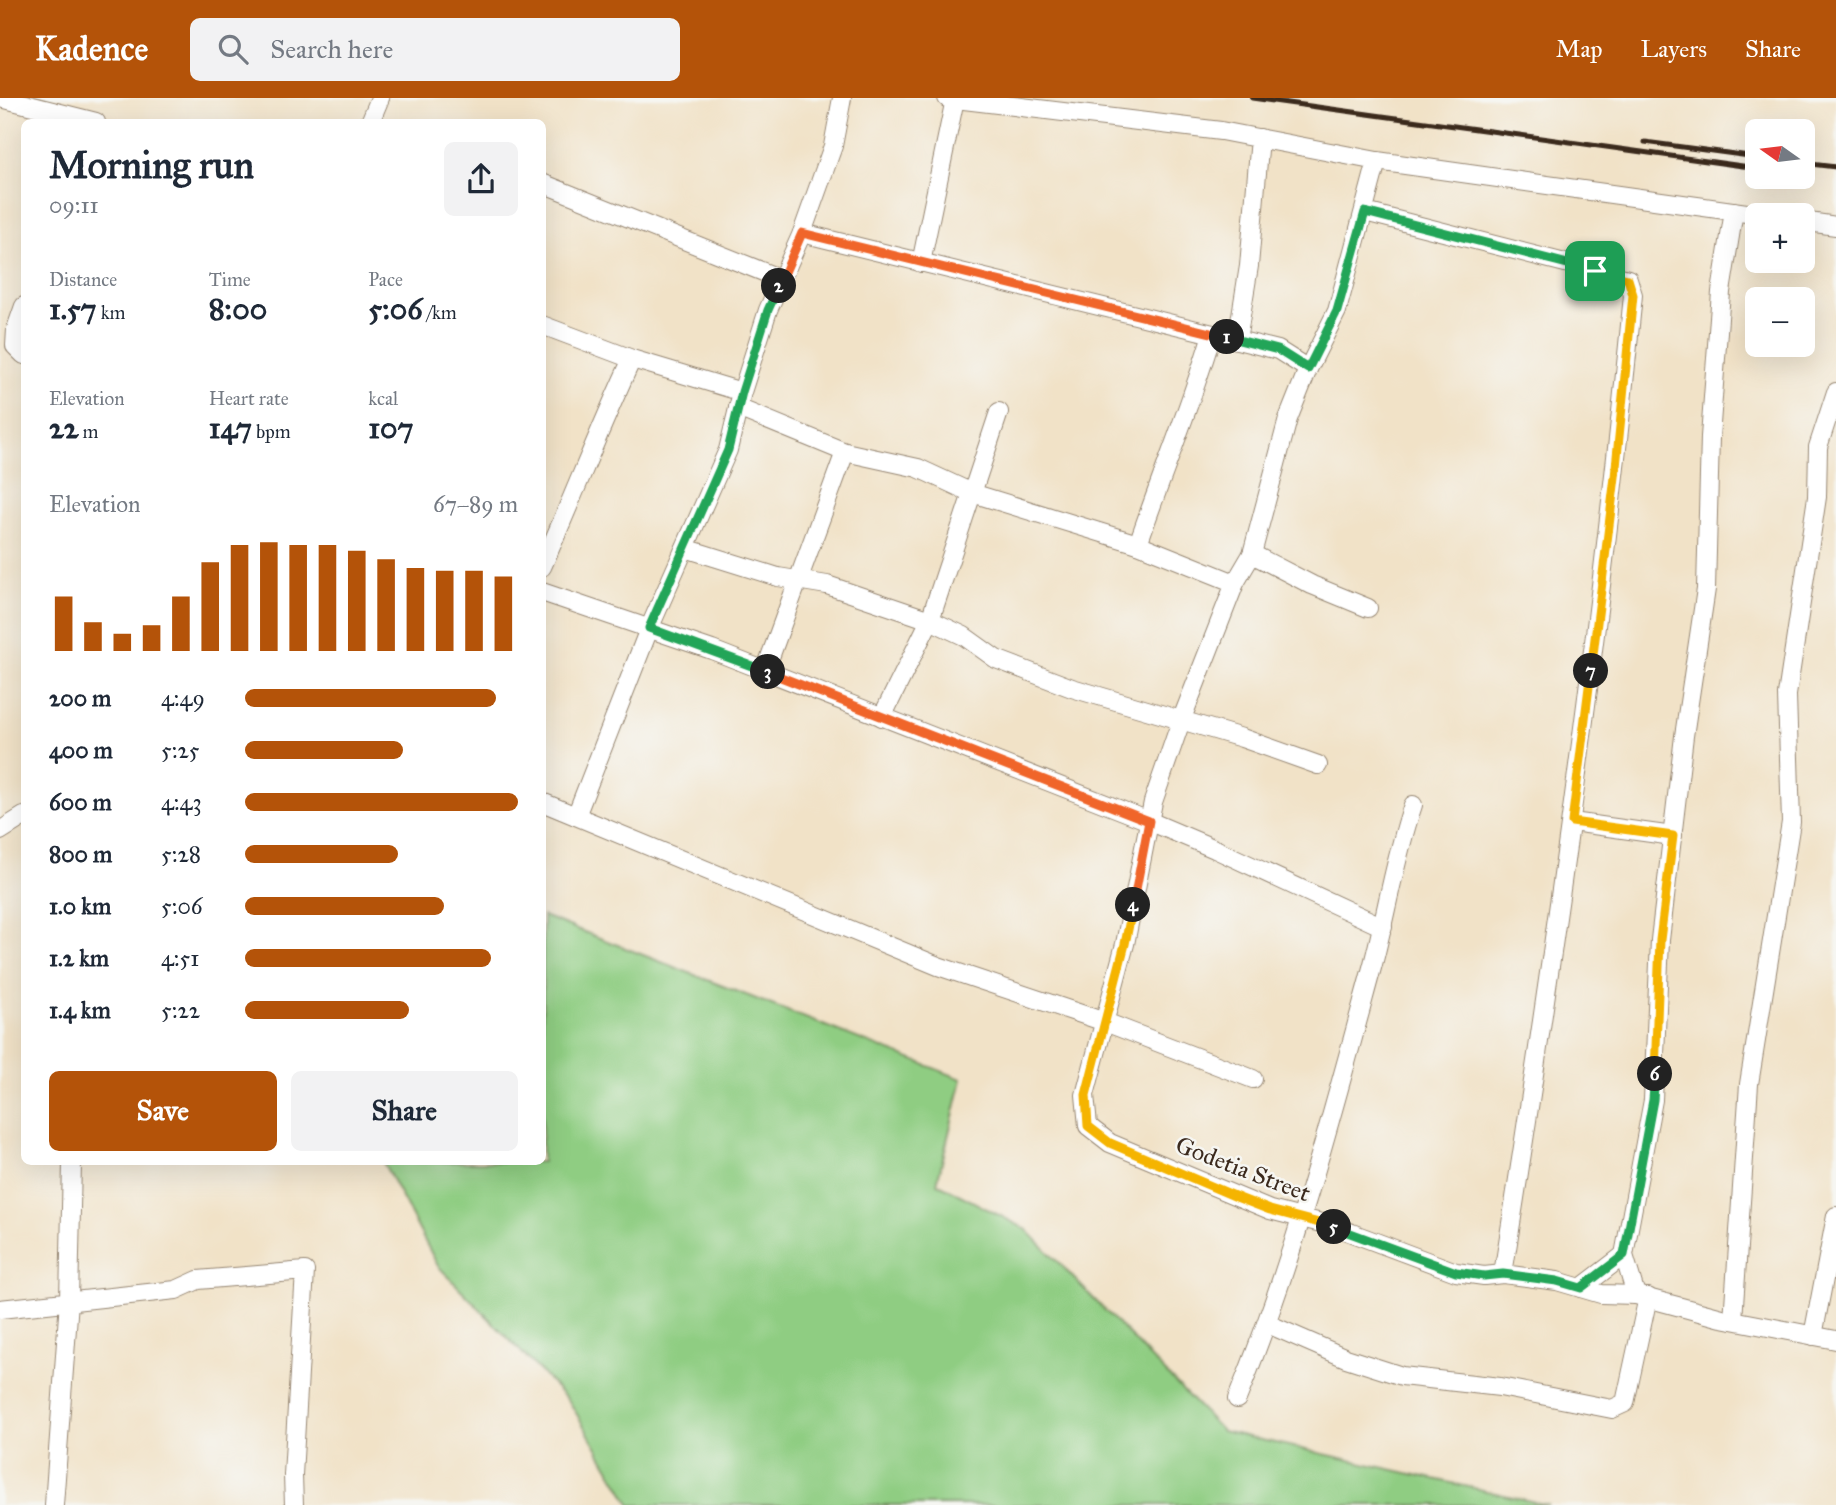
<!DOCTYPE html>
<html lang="en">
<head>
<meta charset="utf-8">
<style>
  :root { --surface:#fff; --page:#f2f2f3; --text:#1f2937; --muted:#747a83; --accent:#b45309 }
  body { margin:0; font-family:"IM FELL Great Primer",serif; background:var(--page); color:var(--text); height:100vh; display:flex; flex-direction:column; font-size:26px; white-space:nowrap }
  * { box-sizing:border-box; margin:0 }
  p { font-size:23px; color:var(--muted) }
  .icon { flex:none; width:38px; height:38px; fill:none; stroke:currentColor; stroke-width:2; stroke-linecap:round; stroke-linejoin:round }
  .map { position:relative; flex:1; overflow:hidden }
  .side { position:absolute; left:21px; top:21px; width:525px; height:1046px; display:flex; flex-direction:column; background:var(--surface); border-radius:10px; box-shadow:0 7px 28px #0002 }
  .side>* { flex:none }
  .needle { width:46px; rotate:284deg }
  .tools { position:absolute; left:1745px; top:21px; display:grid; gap:14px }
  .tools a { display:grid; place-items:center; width:70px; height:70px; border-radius:10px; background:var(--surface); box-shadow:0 7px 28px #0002; font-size:35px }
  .pin { position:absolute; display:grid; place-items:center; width:60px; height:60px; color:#fff; margin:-30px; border-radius:14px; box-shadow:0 4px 10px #0006 }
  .km { position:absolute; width:35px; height:35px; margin:-18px; border-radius:50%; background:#222; color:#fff; font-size:19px; line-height:35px; text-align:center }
  .round { display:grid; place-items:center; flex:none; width:74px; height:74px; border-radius:10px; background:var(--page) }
  .headline { display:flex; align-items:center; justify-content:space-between; height:119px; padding:0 28px }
  h1 { font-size:38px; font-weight:800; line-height:52px }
  .stats { display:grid; grid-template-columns:repeat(3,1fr); gap:10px; height:119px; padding:7px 28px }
  .stats div { display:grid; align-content:center }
  .stats b { font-size:30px; font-weight:800 }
  .stats small { font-size:19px; font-weight:400 }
  .stats p { font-size:19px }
  .chart { height:196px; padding:14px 28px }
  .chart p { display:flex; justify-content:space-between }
  .chart svg { width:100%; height:126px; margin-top:7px; stroke:var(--accent); stroke-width:6 }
  .action { display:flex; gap:14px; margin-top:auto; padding:14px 28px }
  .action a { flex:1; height:80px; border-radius:10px; background:var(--accent); color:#fff; font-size:28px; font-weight:800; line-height:80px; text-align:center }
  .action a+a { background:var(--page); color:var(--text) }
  ul { padding:0 28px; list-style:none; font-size:23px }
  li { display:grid; grid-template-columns:112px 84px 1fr; align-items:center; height:52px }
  li i { height:18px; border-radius:9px; background:var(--accent) }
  header { display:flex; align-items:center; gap:42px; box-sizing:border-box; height:98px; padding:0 35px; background:var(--accent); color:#fff }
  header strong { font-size:33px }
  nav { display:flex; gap:38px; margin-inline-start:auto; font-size:24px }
  .search { width:490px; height:63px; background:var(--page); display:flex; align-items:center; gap:18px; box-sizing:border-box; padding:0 24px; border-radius:10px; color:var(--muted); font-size:26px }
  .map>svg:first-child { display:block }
  .green { fill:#8fcd82; stroke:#657c50; stroke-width:2 }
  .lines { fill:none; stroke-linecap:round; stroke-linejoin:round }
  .minor-casing { stroke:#968672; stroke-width:20 }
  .minor { stroke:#fff; stroke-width:18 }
  .rail { stroke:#3b2a1e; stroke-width:5 }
  .split-1-casing { stroke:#fff; stroke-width:14 }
  .split-2-casing { stroke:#fff; stroke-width:14 }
  .split-3-casing { stroke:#fff; stroke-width:14 }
  .split-4-casing { stroke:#fff; stroke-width:14 }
  .split-5-casing { stroke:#fff; stroke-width:14 }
  .split-6-casing { stroke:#fff; stroke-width:14 }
  .split-7-casing { stroke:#fff; stroke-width:14 }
  .split-8-casing { stroke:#fff; stroke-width:14 }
  .split-1 { stroke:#22a559; stroke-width:9 }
  .split-2 { stroke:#f0652b; stroke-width:9 }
  .split-3 { stroke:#22a559; stroke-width:9 }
  .split-4 { stroke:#f0652b; stroke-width:9 }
  .split-5 { stroke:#f5b400; stroke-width:9 }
  .split-6 { stroke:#22a559; stroke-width:9 }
  .split-7 { stroke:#f5b400; stroke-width:9 }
  .split-8 { stroke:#f5b400; stroke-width:9 }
  .labels { text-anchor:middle; stroke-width:5; stroke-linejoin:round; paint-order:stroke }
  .street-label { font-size:24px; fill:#3b2a1e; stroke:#f6f6f2 }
</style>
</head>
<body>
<header>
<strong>Kadence</strong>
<div class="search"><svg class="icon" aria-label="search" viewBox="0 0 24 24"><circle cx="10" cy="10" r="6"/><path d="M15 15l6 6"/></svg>Search here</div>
<nav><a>Map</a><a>Layers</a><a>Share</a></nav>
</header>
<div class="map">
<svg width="1836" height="1407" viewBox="0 0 1836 1407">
  <rect width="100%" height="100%" fill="#f6f6f2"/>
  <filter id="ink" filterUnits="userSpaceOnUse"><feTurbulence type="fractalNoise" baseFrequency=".0143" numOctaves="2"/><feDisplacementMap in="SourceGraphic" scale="14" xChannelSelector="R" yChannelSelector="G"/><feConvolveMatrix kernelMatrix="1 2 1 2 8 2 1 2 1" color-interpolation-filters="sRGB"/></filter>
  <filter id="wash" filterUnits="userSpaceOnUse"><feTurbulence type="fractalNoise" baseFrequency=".00686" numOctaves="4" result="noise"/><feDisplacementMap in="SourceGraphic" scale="28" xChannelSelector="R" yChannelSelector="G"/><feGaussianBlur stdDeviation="1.57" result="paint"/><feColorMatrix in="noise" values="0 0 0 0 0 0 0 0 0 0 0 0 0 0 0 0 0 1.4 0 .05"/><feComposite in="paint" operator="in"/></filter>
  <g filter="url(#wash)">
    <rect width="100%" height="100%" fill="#f1e2c7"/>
    <polygon class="green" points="543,818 962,981 937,1085 1026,1131 1222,1333 1548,1407 631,1407 569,1303 438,1168 383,1064 542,1064"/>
  </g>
  <g filter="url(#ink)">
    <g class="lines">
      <defs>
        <g id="minor">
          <polyline points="1,0 96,24"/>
          <polyline points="947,0 1221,33 1377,63 1761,117"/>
          <polyline points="370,24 380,0"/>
          <polyline points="1377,63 1337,213 1308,271 1288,321 1252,456 1235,485 1181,623 1153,704 1125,846 1085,997 1088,1028 1110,1045 1270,1112 1333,1128 1456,1174 1484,1178 1503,1176 1557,1183 1601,1196 1636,1197 1722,1220 1836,1242"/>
          <polyline points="542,85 781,181"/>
          <path d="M1365 114 1628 181 1633 197C1601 525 1555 851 1503 1176"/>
          <polyline points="1802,123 1836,128"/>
          <polyline points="802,135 1278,252 1308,271"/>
          <polyline points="921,165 955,1"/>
          <polyline points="24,208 16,231 15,248 24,257"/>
          <polyline points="542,227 632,261 742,294"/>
          <polyline points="1237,242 1249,168 1260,40"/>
          <polyline points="738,310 845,354 918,370 972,395 1138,446 1235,485"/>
          <path d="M1138 446C1162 376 1191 307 1212 236"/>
          <polyline points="685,450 778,479 827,487 930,522 964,538 996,561 1072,590 1242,640 1318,667"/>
          <polyline points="1252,456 1312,487 1368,510"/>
          <path d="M542 469C573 400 600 329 632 261"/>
          <polyline points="542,494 712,552 1149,723 1215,751 1383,829"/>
          <polyline points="765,573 845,354"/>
          <polyline points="882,619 930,522 999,314"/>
          <polyline points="542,704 938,868 1105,924 1253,981"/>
          <polyline points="576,718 649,531 728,352 742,294 768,212 802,135 833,48 842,0"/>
          <polyline points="1572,724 1673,738"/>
          <polyline points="0,733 24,718"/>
          <polyline points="1581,1190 1624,1157"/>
          <polyline points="1636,1197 1624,1157 1653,1002 1660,842 1684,638 1706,491 1710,339 1721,194 1734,113"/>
          <polyline points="0,1211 176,1192 198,1182 305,1173 293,1377 294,1407"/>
          <polyline points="1733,1222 1749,986 1791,724 1787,597 1817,399 1818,349 1836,294"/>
          <polyline points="1268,1226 1346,1260 1402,1278 1500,1289 1612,1311 1625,1305 1648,1199"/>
          <polyline points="1813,1238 1836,1118"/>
          <path d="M1237 1301C1295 1160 1333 1013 1373 866 1387 813 1395 759 1413 707"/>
          <polyline points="54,1407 69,1203 72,1064"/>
        </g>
      </defs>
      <use href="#minor" class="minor-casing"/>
      <use href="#minor" class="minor"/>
      <g class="rail">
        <polyline points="1252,0 1757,70"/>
        <polyline points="1645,44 1757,59"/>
        <polyline points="1802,65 1836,69"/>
      </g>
    </g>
  </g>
  <g class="lines" filter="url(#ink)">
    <defs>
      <polyline id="split-1" points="1227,239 1278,252 1308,271 1337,213 1365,114 1595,173"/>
      <polyline id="split-2" points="779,188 802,135 1227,239"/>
      <polyline id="split-3" points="768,574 649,530 728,352 742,294 768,212 779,188"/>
      <polyline id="split-4" points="768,574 1149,723 1133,807"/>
      <polyline id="split-5" points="1133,807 1125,846 1086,997 1088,1028 1110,1045 1239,1100 1270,1112 1334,1129"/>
      <polyline id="split-6" points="1334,1129 1456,1174 1484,1178 1503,1176 1557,1183 1581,1190 1624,1157 1653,1002 1655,976"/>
      <polyline id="split-7" points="1591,573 1572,724 1673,738 1660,842 1655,976"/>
      <polyline id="split-8" points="1591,573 1615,379 1633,197 1628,181 1595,173"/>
    </defs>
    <use href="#split-1" class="split-1-casing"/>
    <use href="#split-2" class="split-2-casing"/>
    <use href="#split-3" class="split-3-casing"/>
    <use href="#split-4" class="split-4-casing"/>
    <use href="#split-5" class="split-5-casing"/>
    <use href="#split-6" class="split-6-casing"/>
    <use href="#split-7" class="split-7-casing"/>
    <use href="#split-8" class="split-8-casing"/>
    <use href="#split-1" class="split-1"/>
    <use href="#split-2" class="split-2"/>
    <use href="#split-3" class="split-3"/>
    <use href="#split-4" class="split-4"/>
    <use href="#split-5" class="split-5"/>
    <use href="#split-6" class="split-6"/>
    <use href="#split-7" class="split-7"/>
    <use href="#split-8" class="split-8"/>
  </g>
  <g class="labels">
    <g class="street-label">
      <text transform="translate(1243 1071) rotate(21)" y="8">Godetia Street</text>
    </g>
  </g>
</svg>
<div class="tools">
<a><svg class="needle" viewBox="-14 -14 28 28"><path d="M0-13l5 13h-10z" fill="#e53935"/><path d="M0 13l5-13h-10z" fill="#747a83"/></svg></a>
<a>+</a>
<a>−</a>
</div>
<div class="pin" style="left:1595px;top:173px;background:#1e9e55"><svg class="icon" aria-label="arrive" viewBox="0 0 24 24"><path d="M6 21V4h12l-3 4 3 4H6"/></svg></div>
<b class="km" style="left:1227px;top:239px">1</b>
<b class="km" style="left:779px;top:188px">2</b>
<b class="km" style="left:768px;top:574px">3</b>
<b class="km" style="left:1133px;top:807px">4</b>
<b class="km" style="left:1334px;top:1129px">5</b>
<b class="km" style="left:1655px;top:976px">6</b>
<b class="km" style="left:1591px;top:573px">7</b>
<section class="side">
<div class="headline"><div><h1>Morning run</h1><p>09:11</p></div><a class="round"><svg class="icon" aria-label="share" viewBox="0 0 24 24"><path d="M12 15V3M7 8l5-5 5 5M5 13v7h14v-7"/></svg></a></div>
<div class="stats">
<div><p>Distance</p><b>1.57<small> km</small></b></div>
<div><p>Time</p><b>8:00</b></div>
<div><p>Pace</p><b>5:06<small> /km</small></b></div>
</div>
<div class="stats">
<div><p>Elevation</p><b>22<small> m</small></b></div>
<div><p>Heart rate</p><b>147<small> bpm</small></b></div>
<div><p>kcal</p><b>107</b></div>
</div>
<div class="chart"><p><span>Elevation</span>67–89 m</p>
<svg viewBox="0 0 160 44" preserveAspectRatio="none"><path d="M5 44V25M15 44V34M25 44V38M35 44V35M45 44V25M55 44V13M65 44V7M75 44V6M85 44V7M95 44V7M105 44V9M115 44V12M125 44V15M135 44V16M145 44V16M155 44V18"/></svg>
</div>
<ul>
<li><b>200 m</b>4:49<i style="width:92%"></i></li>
<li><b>400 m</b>5:25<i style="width:58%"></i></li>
<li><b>600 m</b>4:43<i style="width:100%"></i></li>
<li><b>800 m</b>5:28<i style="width:56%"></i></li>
<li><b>1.0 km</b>5:06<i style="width:73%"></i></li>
<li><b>1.2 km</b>4:51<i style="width:90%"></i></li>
<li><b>1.4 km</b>5:22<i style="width:60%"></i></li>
</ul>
<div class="action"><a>Save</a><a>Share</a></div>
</section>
</div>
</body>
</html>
